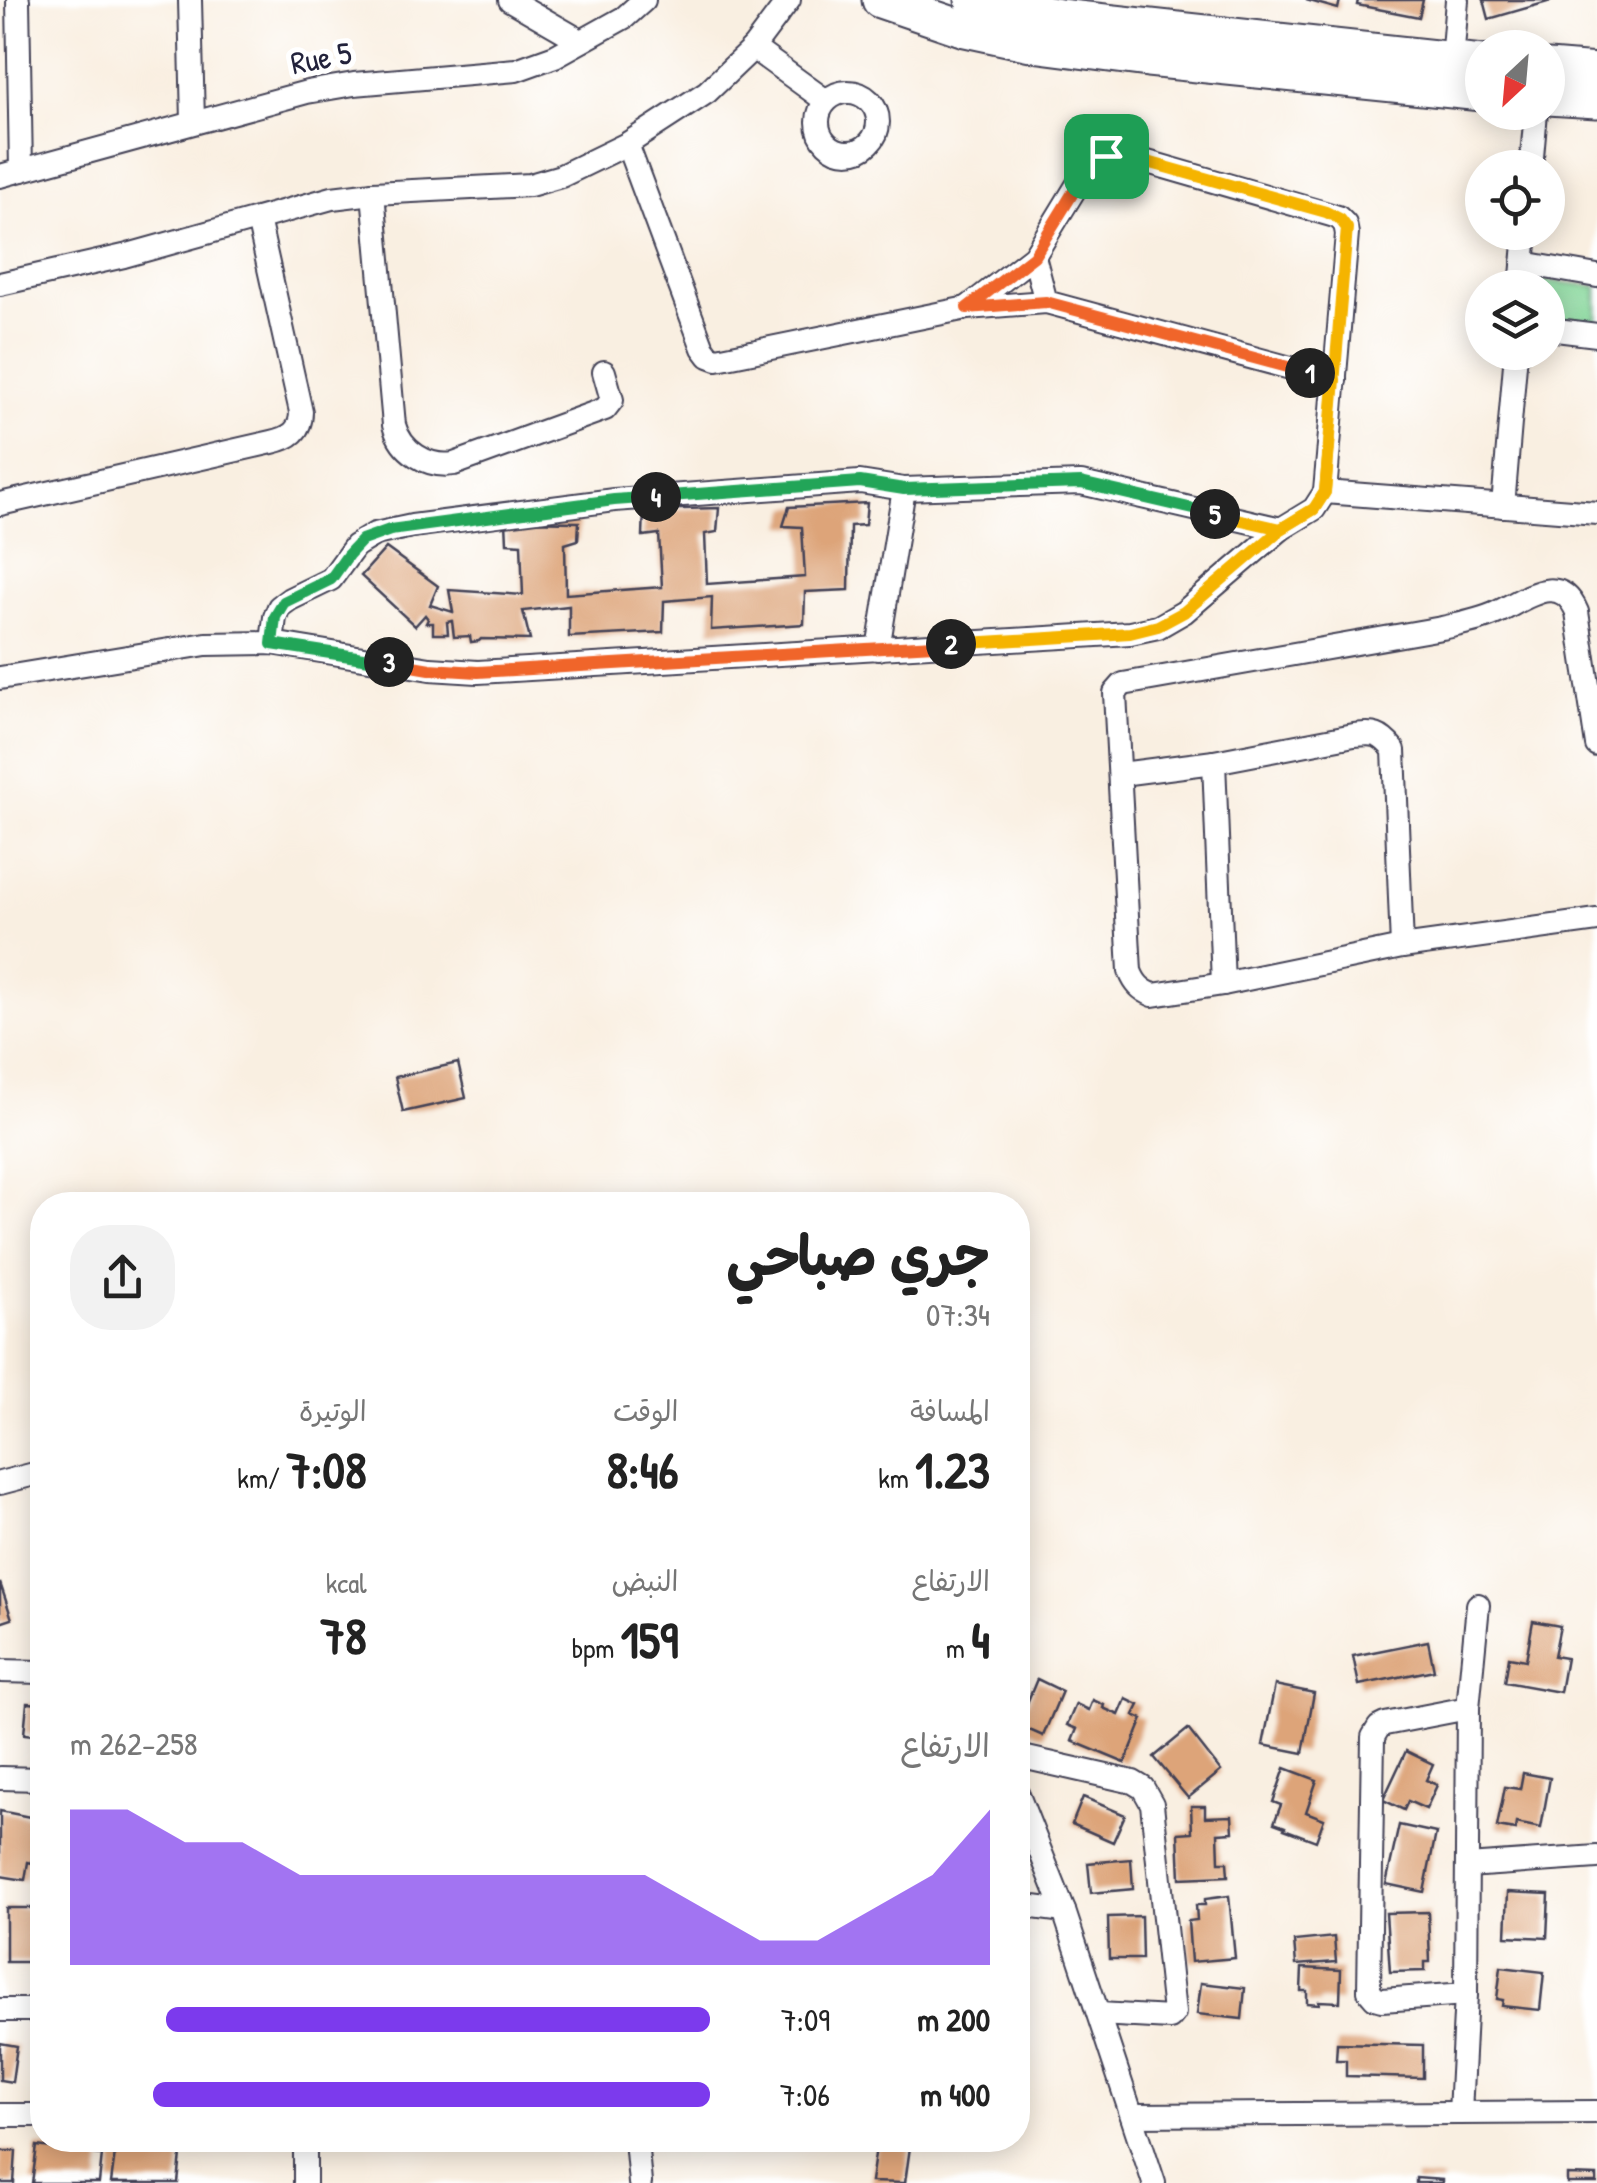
<!DOCTYPE html>
<html lang="ar">
<head>
<meta charset="utf-8">
<style>
  :root { --surface:#fff; --page:#f2f2f2; --text:#222; --muted:#767676; --accent:#7c3aed }
  body { margin:0; font-family:"Patrick Hand","Playpen Sans Arabic",sans-serif; background:var(--page); color:var(--text); direction:rtl; height:100vh; display:flex; flex-direction:column; font-size:38px; white-space:nowrap }
  * { box-sizing:border-box; margin:0 }
  p { font-size:32px; color:var(--muted) }
  .icon { flex:none; width:55px; height:55px; fill:none; stroke:currentColor; stroke-width:2; stroke-linecap:round; stroke-linejoin:round }
  .map { position:relative; flex:1; overflow:hidden; direction:ltr }
  .sheet { position:absolute; left:30px; top:1192px; width:1000px; height:960px; display:flex; flex-direction:column; background:var(--surface); border-radius:40px; box-shadow:0 5px 25px #0003; direction:rtl }
  .sheet>* { flex:none }
  .needle { width:65px; rotate:206deg }
  .fabs { position:absolute; left:1465px; top:30px; display:grid; gap:20px }
  .fabs a { display:grid; place-items:center; width:100px; height:100px; border-radius:50%; background:var(--surface); box-shadow:0 5px 25px #0003; font-size:50px }
  .pin { position:absolute; display:grid; place-items:center; width:85px; height:85px; color:#fff; margin:-42px; border-radius:20px; box-shadow:0 5px 15px #0006 }
  .km { position:absolute; width:50px; height:50px; margin:-25px; border-radius:50%; background:#222; color:#fff; font-size:28px; line-height:50px; text-align:center }
  .round { display:grid; place-items:center; flex:none; width:105px; height:105px; border-radius:40px; background:var(--page) }
  .overview { display:flex; align-items:center; justify-content:space-between; height:170px; padding:0 40px }
  h1 { font-size:55px; font-weight:700; line-height:75px }
  .figures { display:grid; grid-template-columns:repeat(3,1fr); gap:15px; height:170px; padding:10px 40px }
  .figures div { display:grid; align-content:center }
  .figures b { font-size:50px; font-weight:700 }
  .figures small { font-size:28px; font-weight:400 }
  .figures p { font-size:28px }
  .chart { height:280px; padding:20px 40px }
  .chart p { display:flex; justify-content:space-between }
  .chart svg { width:100%; height:180px; margin-top:10px; fill:var(--accent); opacity:.7 }
  ul { padding:0 40px; list-style:none; font-size:32px }
  li { display:grid; grid-template-columns:160px 120px 1fr; align-items:center; height:75px }
  li i { height:25px; border-radius:12px; background:var(--accent) }
  .map>svg:first-child { display:block }
  .green { fill:#82d597; stroke:#527c69; stroke-width:2.5 }
  .building { fill:#dda479 }
  .lines { fill:none; stroke-linecap:round; stroke-linejoin:round }
  .street-casing { stroke:#424154; stroke-width:26 }
  .primary-casing { stroke:#424154; stroke-width:39 }
  .street { stroke:#fff; stroke-width:22 }
  .primary { stroke:#fff; stroke-width:35 }
  .split-1-casing { stroke:#fff; stroke-width:20 }
  .split-2-casing { stroke:#fff; stroke-width:20 }
  .split-3-casing { stroke:#fff; stroke-width:20 }
  .split-4-casing { stroke:#fff; stroke-width:20 }
  .split-5-casing { stroke:#fff; stroke-width:20 }
  .split-6-casing { stroke:#fff; stroke-width:20 }
  .split-1 { stroke:#f0652b; stroke-width:12 }
  .split-2 { stroke:#f5b400; stroke-width:12 }
  .split-3 { stroke:#f0652b; stroke-width:12 }
  .split-4 { stroke:#22a559; stroke-width:12 }
  .split-5 { stroke:#22a559; stroke-width:12 }
  .split-6 { stroke:#f5b400; stroke-width:12 }
  .labels { text-anchor:middle; stroke-width:10; stroke-linejoin:round; paint-order:stroke }
  .street-label { font-size:32px; fill:#22223b; stroke:#fff }
</style>
</head>
<body>
<div class="map">
<svg width="1597" height="2183" viewBox="0 0 1597 2183">
  <rect width="100%" height="100%" fill="#fff"/>
  <filter id="ink" filterUnits="userSpaceOnUse"><feTurbulence type="fractalNoise" baseFrequency=".01" numOctaves="2"/><feDisplacementMap in="SourceGraphic" scale="20" xChannelSelector="R" yChannelSelector="G"/><feConvolveMatrix kernelMatrix="1 2 1 2 8 2 1 2 1" color-interpolation-filters="sRGB"/></filter>
  <filter id="wash" filterUnits="userSpaceOnUse"><feTurbulence type="fractalNoise" baseFrequency=".0048" numOctaves="4" result="noise"/><feDisplacementMap in="SourceGraphic" scale="40" xChannelSelector="R" yChannelSelector="G"/><feGaussianBlur stdDeviation="2.25" result="paint"/><feColorMatrix in="noise" values="0 0 0 0 0 0 0 0 0 0 0 0 0 0 0 0 0 1.4 0 .05"/><feComposite in="paint" operator="in"/></filter>
  <g filter="url(#wash)">
    <rect width="100%" height="100%" fill="#f9efe1"/>
    <polygon class="green" points="1541,280 1597,286 1597,326 1548,320 1548,288 1538,288"/>
    <g id="blocks">
      <g class="building">
        <polygon points="1306,0 1340,0 1338,9"/>
        <polygon points="1358,0 1423,0 1419,17 1357,5"/>
        <polygon points="1484,0 1551,0 1551,1 1489,19"/>
        <polygon points="867,503 865,525 850,526 849,590 805,592 804,624 711,630 712,597 664,601 663,632 569,637 569,606 523,611 530,640 481,639 479,641 471,642 470,636 454,637 452,621 447,622 448,634 433,634 433,623 426,623 428,619 425,615 415,626 361,576 386,548 438,586 430,605 453,612 449,590 523,595 521,544 507,543 506,521 579,522 578,540 565,544 566,594 662,587 659,534 643,536 644,510 719,508 717,532 705,534 707,584 805,577 802,527 783,526 789,507"/>
        <polygon points="458,1063 466,1098 403,1112 395,1077"/>
        <polygon points="0,1583 12,1619 0,1623"/>
        <polygon points="1533,1621 1560,1626 1554,1656 1566,1658 1560,1692 1505,1682 1509,1657 1526,1660"/>
        <polygon points="1428,1641 1434,1670 1359,1685 1353,1656"/>
        <polygon points="1037,1679 1062,1691 1043,1736 1018,1725"/>
        <polygon points="1275,1685 1314,1693 1303,1753 1263,1745"/>
        <polygon points="1126,1699 1139,1705 1134,1715 1143,1719 1125,1763 1072,1741 1077,1729 1067,1725 1076,1704 1089,1710 1093,1700 1104,1705 1103,1708 1119,1715"/>
        <polygon points="27,1703 42,1704 42,1736 24,1734"/>
        <polygon points="1188,1729 1221,1771 1188,1798 1154,1757"/>
        <polygon points="1406,1751 1433,1764 1426,1780 1437,1785 1426,1809 1408,1801 1404,1810 1383,1800"/>
        <polygon points="1285,1768 1317,1780 1306,1812 1324,1819 1316,1841 1284,1829 1285,1827 1274,1823 1281,1805 1273,1802"/>
        <polygon points="1523,1773 1550,1778 1541,1828 1516,1823 1515,1830 1497,1827 1505,1787 1520,1789"/>
        <polygon points="1083,1797 1125,1815 1113,1842 1072,1824"/>
        <polygon points="1191,1806 1205,1806 1205,1817 1232,1816 1233,1832 1218,1833 1219,1862 1227,1862 1228,1876 1180,1878 1178,1833 1192,1832"/>
        <polygon points="0,1811 40,1819 32,1863 28,1862 25,1880 0,1876"/>
        <polygon points="1399,1825 1436,1833 1424,1892 1386,1884"/>
        <polygon points="1131,1859 1133,1889 1091,1893 1088,1863"/>
        <polygon points="1508,1892 1549,1894 1547,1938 1506,1936"/>
        <polygon points="1229,1896 1235,1958 1191,1962 1188,1921 1197,1920 1196,1905 1205,1905 1205,1899"/>
        <polygon points="6,1908 37,1908 37,1919 42,1919 42,1962 6,1962"/>
        <polygon points="1428,1912 1430,1962 1425,1962 1425,1971 1390,1972 1386,1913"/>
        <polygon points="1141,1916 1142,1959 1109,1959 1108,1917"/>
        <polygon points="1018,1935 1027,1937 1019,1975 1018,1975"/>
        <polygon points="1334,1937 1336,1962 1296,1965 1294,1941"/>
        <polygon points="1501,1967 1544,1972 1540,2010 1502,2006 1503,2000 1497,1999"/>
        <polygon points="1302,1968 1341,1970 1340,2002 1319,2001 1319,2004 1307,2003 1307,1991 1301,1991"/>
        <polygon points="1201,1983 1245,1988 1242,2019 1197,2014"/>
        <polygon points="0,2043 17,2046 12,2082 0,2080"/>
        <polygon points="1337,2043 1423,2045 1423,2078 1346,2076 1346,2060 1336,2060"/>
        <polygon points="877,2140 911,2140 905,2183 871,2182"/>
        <polygon points="37,2146 102,2155 99,2183 32,2183"/>
        <polygon points="116,2146 181,2155 178,2183 111,2183"/>
        <polygon points="0,2151 16,2151 14,2183 0,2183"/>
        <polygon points="1567,2175 1597,2176 1597,2183 1567,2183"/>
        <polygon points="1416,2178 1442,2180 1442,2183 1416,2183"/>
      </g>
    </g>
  </g>
  <g filter="url(#ink)">
    <use href="#blocks" fill-opacity="0" stroke="#424154" stroke-width="2.5"/>
    <g class="lines">
      <defs>
        <g id="street">
          <polyline points="18,0 21,170"/>
          <polyline points="190,0 193,122"/>
          <polyline points="510,0 581,41"/>
          <polyline points="753,48 826,101"/>
          <polyline points="1452,61 1457,0"/>
          <circle cx="848" cy="122" r="30"/>
          <polyline points="627,144 703,348 709,356 717,359 967,308 1046,302 1335,380"/>
          <polyline points="1531,168 1536,112"/>
          <polyline points="0,176 307,92 354,84 516,70 555,56 625,17 644,0"/>
          <path d="M373 193 394 425C401 451 427 468 454 464L605 409 612 400 604 372"/>
          <polyline points="1034,256 1046,302"/>
          <polyline points="1523,263 1597,276"/>
          <polyline points="0,284 124,256 332,198 373,193 530,185 561,176 627,144 707,92 753,48 789,0"/>
          <polyline points="1521,288 1526,232"/>
          <polyline points="1548,329 1597,335"/>
          <polyline points="1325,492 1597,513"/>
          <path d="M0 504 272 442C290 438 301 431 301 412L258 219"/>
          <polyline points="1503,506 1516,352"/>
          <polyline points="272,643 275,617 279,607 290,599 331,579 355,546 375,534 412,526 614,500 860,482 904,489 1081,483 1281,529"/>
          <polyline points="878,649 904,489"/>
          <path d="M0 678 206 644 272 643 430 669 478 672 1130 633 1158 627 1184 612 1281 529 1314 509 1325 492 1347 234 1345 224 1338 217 1137 159C1117 155 1101 153 1087 169L1034 256 967 308"/>
          <path d="M1597 745 1577 612C1559 569 1523 601 1496 613 1479 621 1460 624 1442 628L1123 684 1115 693 1130 971C1135 984 1141 990 1153 995L1223 984 1402 947 1597 920"/>
          <polyline points="1214,762 1223,984"/>
          <path d="M1121 774 1214 762 1354 735C1375 733 1380 733 1394 750L1402 947"/>
          <polyline points="0,1483 42,1472"/>
          <polyline points="0,1671 42,1672"/>
          <polyline points="1018,1756 1133,1782 1143,1788 1152,1804 1174,2013 1170,2018 1099,2014"/>
          <polyline points="0,1778 42,1779"/>
          <polyline points="1018,1795 1064,1911 1154,2183"/>
          <polyline points="1467,1866 1597,1857"/>
          <polyline points="1018,1905 1064,1911"/>
          <polyline points="1466,1994 1382,2000 1375,1998 1369,1991 1373,1737 1379,1727 1385,1724 1468,1708"/>
          <polyline points="0,2010 42,2010"/>
          <polyline points="1460,2113 1466,1994 1468,1708 1478,1605"/>
          <polyline points="0,2115 42,2115"/>
          <polyline points="1132,2115 1597,2112"/>
          <polyline points="636,2140 640,2183"/>
          <polyline points="305,2183 305,2140"/>
        </g>
        <g id="primary">
          <polyline points="880,0 965,29 1040,45 1148,59 1482,93"/>
          <polyline points="973,0 1059,17 1482,63"/>
          <polyline points="1548,68 1597,72"/>
          <polyline points="1548,97 1597,100"/>
        </g>
      </defs>
      <use href="#street" class="street-casing"/>
      <use href="#primary" class="primary-casing"/>
      <use href="#street" class="street"/>
      <use href="#primary" class="primary"/>
    </g>
  </g>
  <g class="lines" filter="url(#ink)">
    <defs>
      <polyline id="split-1" points="1106,156 1092,164 1087,170 1034,256 967,308 1046,302 1310,373"/>
      <polyline id="split-2" points="951,644 1130,633 1158,626 1184,612 1281,529 1314,509 1325,492 1335,380 1310,373"/>
      <polyline id="split-3" points="389,662 430,669 478,672 951,644"/>
      <polyline id="split-4" points="389,662 272,644 275,617 284,602 331,579 348,555 362,540 390,530 614,500 656,497"/>
      <polyline id="split-5" points="656,497 860,482 904,489 1081,483 1215,514"/>
      <polyline id="split-6" points="1106,156 1137,159 1326,212 1340,219 1347,228 1325,492 1314,509 1281,529 1215,514"/>
    </defs>
    <use href="#split-1" class="split-1-casing"/>
    <use href="#split-2" class="split-2-casing"/>
    <use href="#split-3" class="split-3-casing"/>
    <use href="#split-4" class="split-4-casing"/>
    <use href="#split-5" class="split-5-casing"/>
    <use href="#split-6" class="split-6-casing"/>
    <use href="#split-1" class="split-1"/>
    <use href="#split-2" class="split-2"/>
    <use href="#split-3" class="split-3"/>
    <use href="#split-4" class="split-4"/>
    <use href="#split-5" class="split-5"/>
    <use href="#split-6" class="split-6"/>
  </g>
  <g class="labels">
    <g class="street-label">
      <text transform="translate(321 58) rotate(-11)" y="11">Rue 5</text>
    </g>
  </g>
</svg>
<div class="fabs">
<a><svg class="needle" viewBox="-14 -14 28 28"><path d="M0-13l5 13h-10z" fill="#e53935"/><path d="M0 13l5-13h-10z" fill="#767676"/></svg></a>
<a><svg class="icon" aria-label="locate" viewBox="0 0 24 24"><circle cx="12" cy="12" r="6"/><path d="M12 2v4M12 18v4M2 12h4M18 12h4"/></svg></a>
<a><svg class="icon" aria-label="layers" viewBox="0 0 24 24"><path d="M12 4l9 5-9 5-9-5zM3 14l9 5 9-5"/></svg></a>
</div>
<div class="pin" style="left:1106px;top:156px;background:#1e9e55"><svg class="icon" aria-label="arrive" viewBox="0 0 24 24"><path d="M6 21V4h12l-3 4 3 4H6"/></svg></div>
<b class="km" style="left:1310px;top:373px">1</b>
<b class="km" style="left:951px;top:644px">2</b>
<b class="km" style="left:389px;top:662px">3</b>
<b class="km" style="left:656px;top:497px">4</b>
<b class="km" style="left:1215px;top:514px">5</b>
<section class="sheet">
<div class="overview"><div><h1>جري صباحي</h1><p>07:34</p></div><a class="round"><svg class="icon" aria-label="share" viewBox="0 0 24 24"><path d="M12 15V3M7 8l5-5 5 5M5 13v7h14v-7"/></svg></a></div>
<div class="figures">
<div><p>المسافة</p><b>1.23<small> km</small></b></div>
<div><p>الوقت</p><b>8:46</b></div>
<div><p>الوتيرة</p><b>7:08<small> /km</small></b></div>
</div>
<div class="figures">
<div><p>الارتفاع</p><b>4<small> m</small></b></div>
<div><p>النبض</p><b>159<small> bpm</small></b></div>
<div><p>kcal</p><b>78</b></div>
</div>
<div class="chart"><p><span>الارتفاع</span>258–262 m</p>
<svg viewBox="0 0 160 44" preserveAspectRatio="none"><path d="M0 44V6L10 6L20 14L30 14L40 22L50 22L60 22L70 22L80 22L90 22L100 22L110 30L120 38L130 38L140 30L150 22L160 6V44z"/></svg>
</div>
<ul>
<li><b>200 m</b>7:09<i style="width:85%"></i></li>
<li><b>400 m</b>7:06<i style="width:87%"></i></li>
</ul>
</section>
</div>
</body>
</html>
